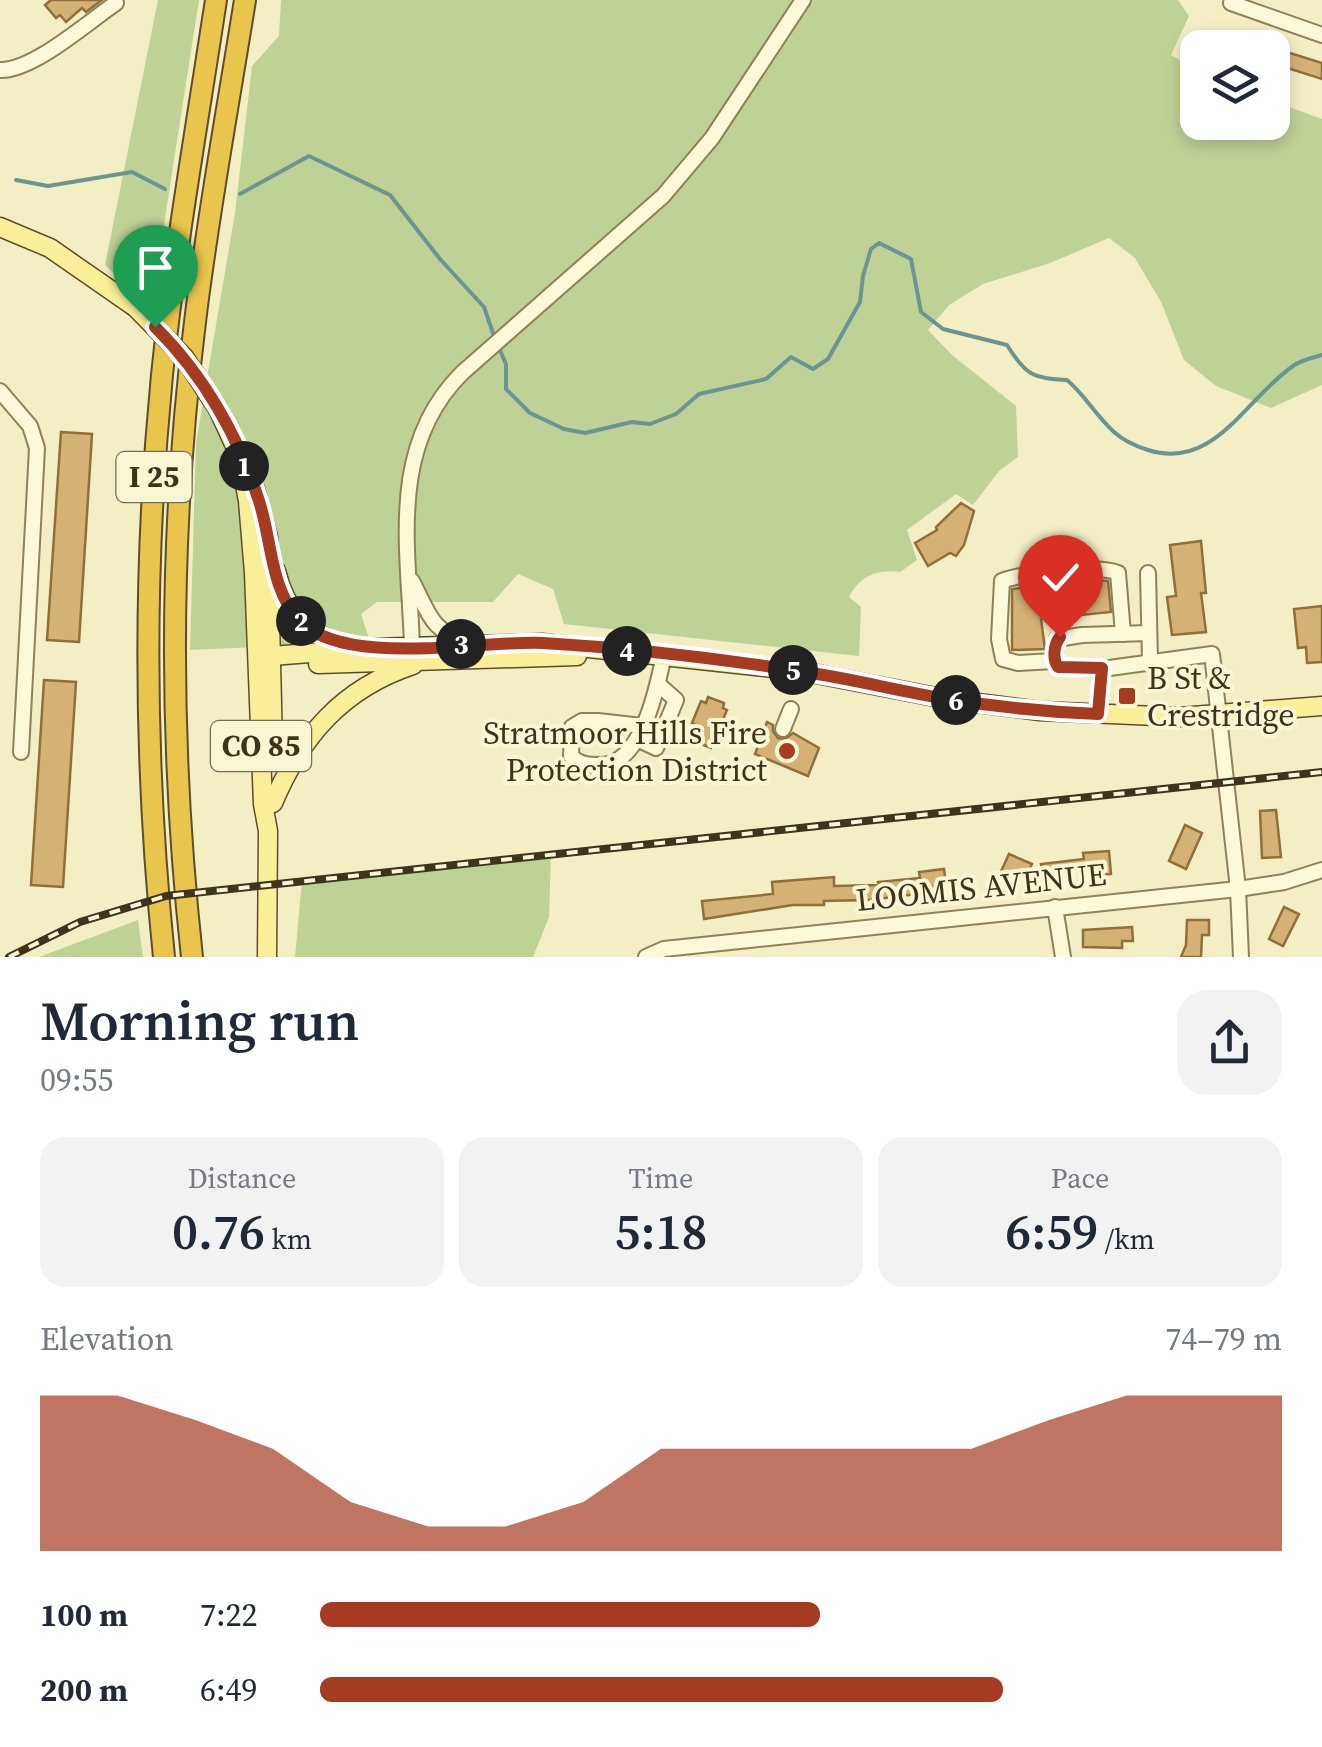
<!DOCTYPE html>
<html lang="en">
<head>
<meta charset="utf-8">
<style>
  :root { --surface:#fff; --page:#f2f2f3; --text:#1f2937; --muted:#747a83; --accent:#a53c21 }
  body { margin:0; font-family:"Source Serif 4",serif; background:var(--page); color:var(--text); height:100vh; display:flex; flex-direction:column; font-size:38px; white-space:nowrap }
  * { box-sizing:border-box; margin:0 }
  p { font-size:32px; color:var(--muted) }
  .icon { flex:none; width:55px; height:55px; fill:none; stroke:currentColor; stroke-width:2; stroke-linecap:round; stroke-linejoin:round }
  .map { position:relative; height:957px; overflow:hidden }
  .details { display:flex; flex-direction:column; background:var(--surface); flex:1 }
  .details>* { flex:none }
  .buttons { position:absolute; left:1180px; top:30px; display:grid; gap:20px }
  .buttons a { display:grid; place-items:center; width:110px; height:110px; border-radius:20px; background:var(--surface); box-shadow:0 5px 15px #0003; font-size:50px }
  .pin { position:absolute; display:grid; place-items:center; width:85px; height:85px; color:#fff; margin:-102px -42px; border-radius:50% 50% 50% 0; rotate:-45deg; box-shadow:0 0 10px #0007 }
  .pin .icon { rotate:45deg }
  .km { position:absolute; width:50px; height:50px; margin:-25px; border-radius:50%; background:#222; color:#fff; font-size:28px; line-height:50px; text-align:center }
  .round { display:grid; place-items:center; flex:none; width:105px; height:105px; border-radius:30px; background:var(--page) }
  .headline { display:flex; align-items:center; justify-content:space-between; height:170px; padding:0 40px }
  h1 { font-size:55px; font-weight:600; line-height:75px }
  .figures { display:grid; grid-template-columns:repeat(3,1fr); gap:15px; height:170px; padding:10px 40px }
  .figures div { display:grid; align-content:center; border-radius:25px; background:var(--page); text-align:center }
  .figures b { font-size:50px; font-weight:600 }
  .figures small { font-size:28px; font-weight:400 }
  .figures p { font-size:28px }
  .chart { height:280px; padding:20px 40px }
  .chart p { display:flex; justify-content:space-between }
  .chart svg { width:100%; height:180px; margin-top:10px; fill:var(--accent); opacity:.7 }
  ul { padding:0 40px; list-style:none; font-size:32px }
  li { display:grid; grid-template-columns:160px 120px 1fr; align-items:center; height:75px }
  li i { height:25px; border-radius:12px; background:var(--accent) }
  .map>svg:first-child { display:block }
  .green { fill:#bfd296 }
  .lines { fill:none; stroke-linecap:round; stroke-linejoin:round }
  .stream { stroke:#6b9593; stroke-width:4 }
  .building { fill:#d5b176; stroke:#916f3b; stroke-width:2.5 }
  .minor-casing { stroke:#908158; stroke-width:18 }
  .major-casing { stroke:#5d4d2c; stroke-width:21 }
  .highway-casing { stroke:#5d4d2c; stroke-width:24 }
  .minor { stroke:#fcf9d8; stroke-width:14 }
  .major { stroke:#f9ef98; stroke-width:18 }
  .highway { stroke:#eac54d; stroke-width:20 }
  .rail-casing { stroke:#3e341d; stroke-width:8 }
  .rail { stroke:#f9f6d4; stroke-width:4; stroke-dasharray:11; stroke-linecap:butt }
  .major-bridge-casing { stroke:#5d4d2c; stroke-width:21; stroke-linecap:butt }
  .major-bridge { stroke:#f9ef98; stroke-width:18 }
  .route-casing { stroke:#fff; stroke-width:20 }
  .route { stroke:#a53c21; stroke-width:12 }
  .poi-dot { fill:#a53c21; stroke:#f9f6d4; stroke-width:4 }
  .labels { text-anchor:middle; stroke-width:8; stroke-linejoin:round; paint-order:stroke }
  .shield { fill:#f9f6d4; stroke:#766e54; stroke-width:2.5 }
  .shield-label { font-size:30px; font-weight:bold; fill:#3e341d }
  .poi-label { font-size:32px; fill:#3e341d; stroke:#f9f6d4; text-anchor:start }
  .street-label { font-size:32px; fill:#3e341d; stroke:#f9f6d4 }
</style>
</head>
<body>
<div class="map">
<svg width="1322" height="957" viewBox="0 0 1322 957">
  <rect width="100%" height="100%" fill="#f3eec4"/>
  <g class="green">
    <polygon points="158,0 199,0 151,308 105,265"/>
    <path d="M281 0H1178L1189 16 1171 55 1197 70 1198 122H1272L1273 101 1322 119V385L1271 408 1216 386 1184 360 1161 302 1135 258 1109 238 1050 263 983 284 949 305 928 330 952 355 1016 406 1018 457 999 471 973 505 956 494 907 530 917 560 900 572C877 569 860 576 849 597L861 607 859 656 564 624 553 589 518 574 493 602H377L361 614 370 642 190 650 196 443 235 213 252 66 279 36Z"/>
    <polygon points="551,854 549,917 533,957 295,957 302,880"/>
    <polygon points="138,920 143,957 39,957"/>
  </g>
  <g class="lines">
    <g class="stream">
      <polyline points="16,180 48,186 132,172 165,189"/>
      <polyline points="240,194 309,156 390,195 440,259 484,307 495,339"/>
      <path d="M499 348 506 364V389L530 413 564 429 585 433 632 422 650 424 676 414 699 394 766 379 791 357 813 369 828 359 860 302 863 276 871 249 879 243 911 259 921 312 943 329 1007 345C1025 374 1033 379 1067 380 1085 395 1096 416 1114 432 1124 441 1135 446 1148 450 1214 471 1245 399 1293 366 1301 360 1312 358 1322 355"/>
    </g>
  </g>
  <g class="building">
    <polygon points="51,0 102,0 86,12 82,8 66,22 60,15 56,18 45,5"/>
    <polygon points="1268,33 1279,37 1274,48 1322,63 1322,79 1272,63 1272,48 1206,48 1206,36 1247,37 1264,42"/>
    <polygon points="61,432 92,434 79,642 47,640"/>
    <polygon points="961,503 974,511 964,545 956,556 950,553 928,566 915,543 937,530 936,527"/>
    <polygon points="1201,541 1206,593 1201,593 1206,632 1172,635 1167,597 1176,596 1170,545"/>
    <polygon points="1094,580 1108,581 1111,612 1041,619 1045,649 1012,650 1012,589"/>
    <polygon points="1322,606 1322,662 1307,663 1306,647 1298,648 1294,609"/>
    <polygon points="44,680 76,682 63,887 31,885"/>
    <polygon points="708,697 724,703 723,708 727,710 711,748 696,742 702,728 692,723 701,701 706,703"/>
    <polygon points="767,722 773,725 773,731 778,738 785,739 793,733 819,748 808,776 755,754"/>
    <polygon points="1276,810 1281,857 1262,858 1260,811"/>
    <polygon points="1185,825 1202,833 1186,869 1169,861"/>
    <polygon points="1109,851 1111,874 1096,876 1095,867 1072,870 1073,876 1043,879 1041,864 1084,859 1083,853"/>
    <polygon points="1009,854 1032,864 1026,877 1017,874 1012,885 998,878"/>
    <polygon points="944,869 946,884 934,886 935,892 869,900 824,901 824,905 793,905 704,919 702,901 773,894 772,882 834,877 834,886 879,885 878,882 920,878 919,872"/>
    <polygon points="1284,907 1299,914 1283,946 1269,939"/>
    <polygon points="1187,920 1209,920 1209,935 1202,935 1201,957 1181,957 1186,945"/>
    <polygon points="1132,927 1133,941 1122,941 1122,948 1083,947 1083,930"/>
  </g>
  <g class="lines">
    <defs>
      <g id="minor">
        <polyline points="1231,3 1322,35"/>
        <path d="M0 70C33 71 88 22 116 3"/>
        <polyline points="0,391 30,426 37,448 21,752"/>
        <polyline points="1148,573 1150,661"/>
        <path d="M412 581C429 613 430 631 468 642"/>
        <path d="M412 646C409 549 387 448 462 373L663 196 712 138 803 0"/>
        <path d="M1054 661 1018 663 1003 659 999 639 1002 581C1023 573 1099 564 1118 573L1123 634"/>
        <polyline points="1102,669 1058,667 1054,661 1057,639 1082,635 1149,633"/>
        <polyline points="1098,714 1102,669 1212,654 1238,889 1241,957"/>
        <path d="M642 726 598 721H582L572 727 571 756C580 765 588 765 601 765 642 764 657 688 664 655"/>
        <polyline points="783,729 791,709"/>
        <polyline points="637,739 656,748 676,700 658,684"/>
        <polyline points="1055,907 1063,957"/>
        <polyline points="646,957 664,949 1238,889 1284,882 1322,870"/>
      </g>
      <g id="major">
        <polyline points="0,227 50,248 135,307"/>
        <polyline points="218,409 244,466"/>
        <polyline points="240,458 248,501 254,573 263,804 268,831 267,957"/>
        <polyline points="255,489 268,537 273,746"/>
        <path d="M276 571C285 609 307 636 346 645"/>
        <polyline points="258,661 272,656 372,648 542,643 801,671 946,699 1040,711 1180,717 1322,706"/>
        <polyline points="318,664 577,656"/>
        <path d="M273 803C301 736 343 688 413 665"/>
      </g>
      <g id="highway">
        <path d="M164 957C144 763 143 569 162 375 175 249 197 125 216 0"/>
        <path d="M192 957C169 747 169 532 195 322 208 214 228 107 245 0"/>
      </g>
    </defs>
    <use href="#minor" class="minor-casing"/>
    <use href="#major" class="major-casing"/>
    <use href="#highway" class="highway-casing"/>
    <use href="#minor" class="minor"/>
    <use href="#major" class="major"/>
    <use href="#highway" class="highway"/>
    <defs>
      <polyline id="rail" points="9,957 80,922 166,896 1322,772"/>
    </defs>
    <use href="#rail" class="rail-casing"/>
    <use href="#rail" class="rail"/>
    <defs>
      <polyline id="major-bridge" points="135,307 184,357 218,409"/>
    </defs>
    <use href="#major-bridge" class="major-bridge-casing"/>
    <use href="#major-bridge" class="major-bridge"/>
  </g>
  <g class="lines">
    <defs>
      <path id="route" d="M155 327C203 374 239 437 259 501 272 540 270 590 300 621 346 668 479 640 543 643 628 648 715 658 799 671 849 678 898 691 947 699 997 707 1047 712 1098 714L1102 668 1058 667C1052 659 1054 644 1060 637"/>
    </defs>
    <use href="#route" class="route-casing"/>
    <use href="#route" class="route"/>
  </g>
  <g class="poi-dot">
    <rect x="1117" y="686" width="20" height="20" rx="5"/>
    <circle cx="787" cy="751" r="10"/>
  </g>
  <g class="labels">
    <g class="shield">
      <rect x="116.5" y="452" width="75" height="50" rx="8"/>
      <rect x="211" y="721" width="100" height="50" rx="8"/>
    </g>
    <g class="shield-label">
      <text x="154" y="487">I 25</text>
      <text x="261" y="756">CO 85</text>
    </g>
    <g class="poi-label">
      <text x="1147" y="689">B St &amp;<tspan x="1147" dy="37">Crestridge</tspan></text>
      <text x="767" y="744" text-anchor="end">Stratmoor Hills Fire<tspan x="767" dy="37">Protection District</tspan></text>
    </g>
    <g class="street-label">
      <text transform="translate(981 887) rotate(-6)" y="11">LOOMIS AVENUE</text>
    </g>
  </g>
</svg>
<div class="buttons">
<a><svg class="icon" aria-label="layers" viewBox="0 0 24 24"><path d="M12 4l9 5-9 5-9-5zM3 14l9 5 9-5"/></svg></a>
</div>
<div class="pin" style="left:155px;top:327px;background:#1e9e55"><svg class="icon" aria-label="arrive" viewBox="0 0 24 24"><path d="M6 21V4h12l-3 4 3 4H6"/></svg></div>
<div class="pin" style="left:1060px;top:637px;background:#d93025"><svg class="icon" aria-label="check" viewBox="0 0 24 24"><path d="M5 12l5 5 9-10"/></svg></div>
<b class="km" style="left:244px;top:466px">1</b>
<b class="km" style="left:301px;top:621px">2</b>
<b class="km" style="left:461px;top:644px">3</b>
<b class="km" style="left:627px;top:651px">4</b>
<b class="km" style="left:793px;top:670px">5</b>
<b class="km" style="left:956px;top:700px">6</b>
</div>
<section class="details">
<div class="headline"><div><h1>Morning run</h1><p>09:55</p></div><a class="round"><svg class="icon" aria-label="share" viewBox="0 0 24 24"><path d="M12 15V3M7 8l5-5 5 5M5 13v7h14v-7"/></svg></a></div>
<div class="figures">
<div><p>Distance</p><b>0.76<small> km</small></b></div>
<div><p>Time</p><b>5:18</b></div>
<div><p>Pace</p><b>6:59<small> /km</small></b></div>
</div>
<div class="chart"><p><span>Elevation</span>74–79 m</p>
<svg viewBox="0 0 160 44" preserveAspectRatio="none"><path d="M0 44V6L10 6L20 12L30 19L40 32L50 38L60 38L70 32L80 19L90 19L100 19L110 19L120 19L130 12L140 6L150 6L160 6V44z"/></svg>
</div>
<ul>
<li><b>100 m</b>7:22<i style="width:52%"></i></li>
<li><b>200 m</b>6:49<i style="width:71%"></i></li>
</ul>
</section>
</body>
</html>
